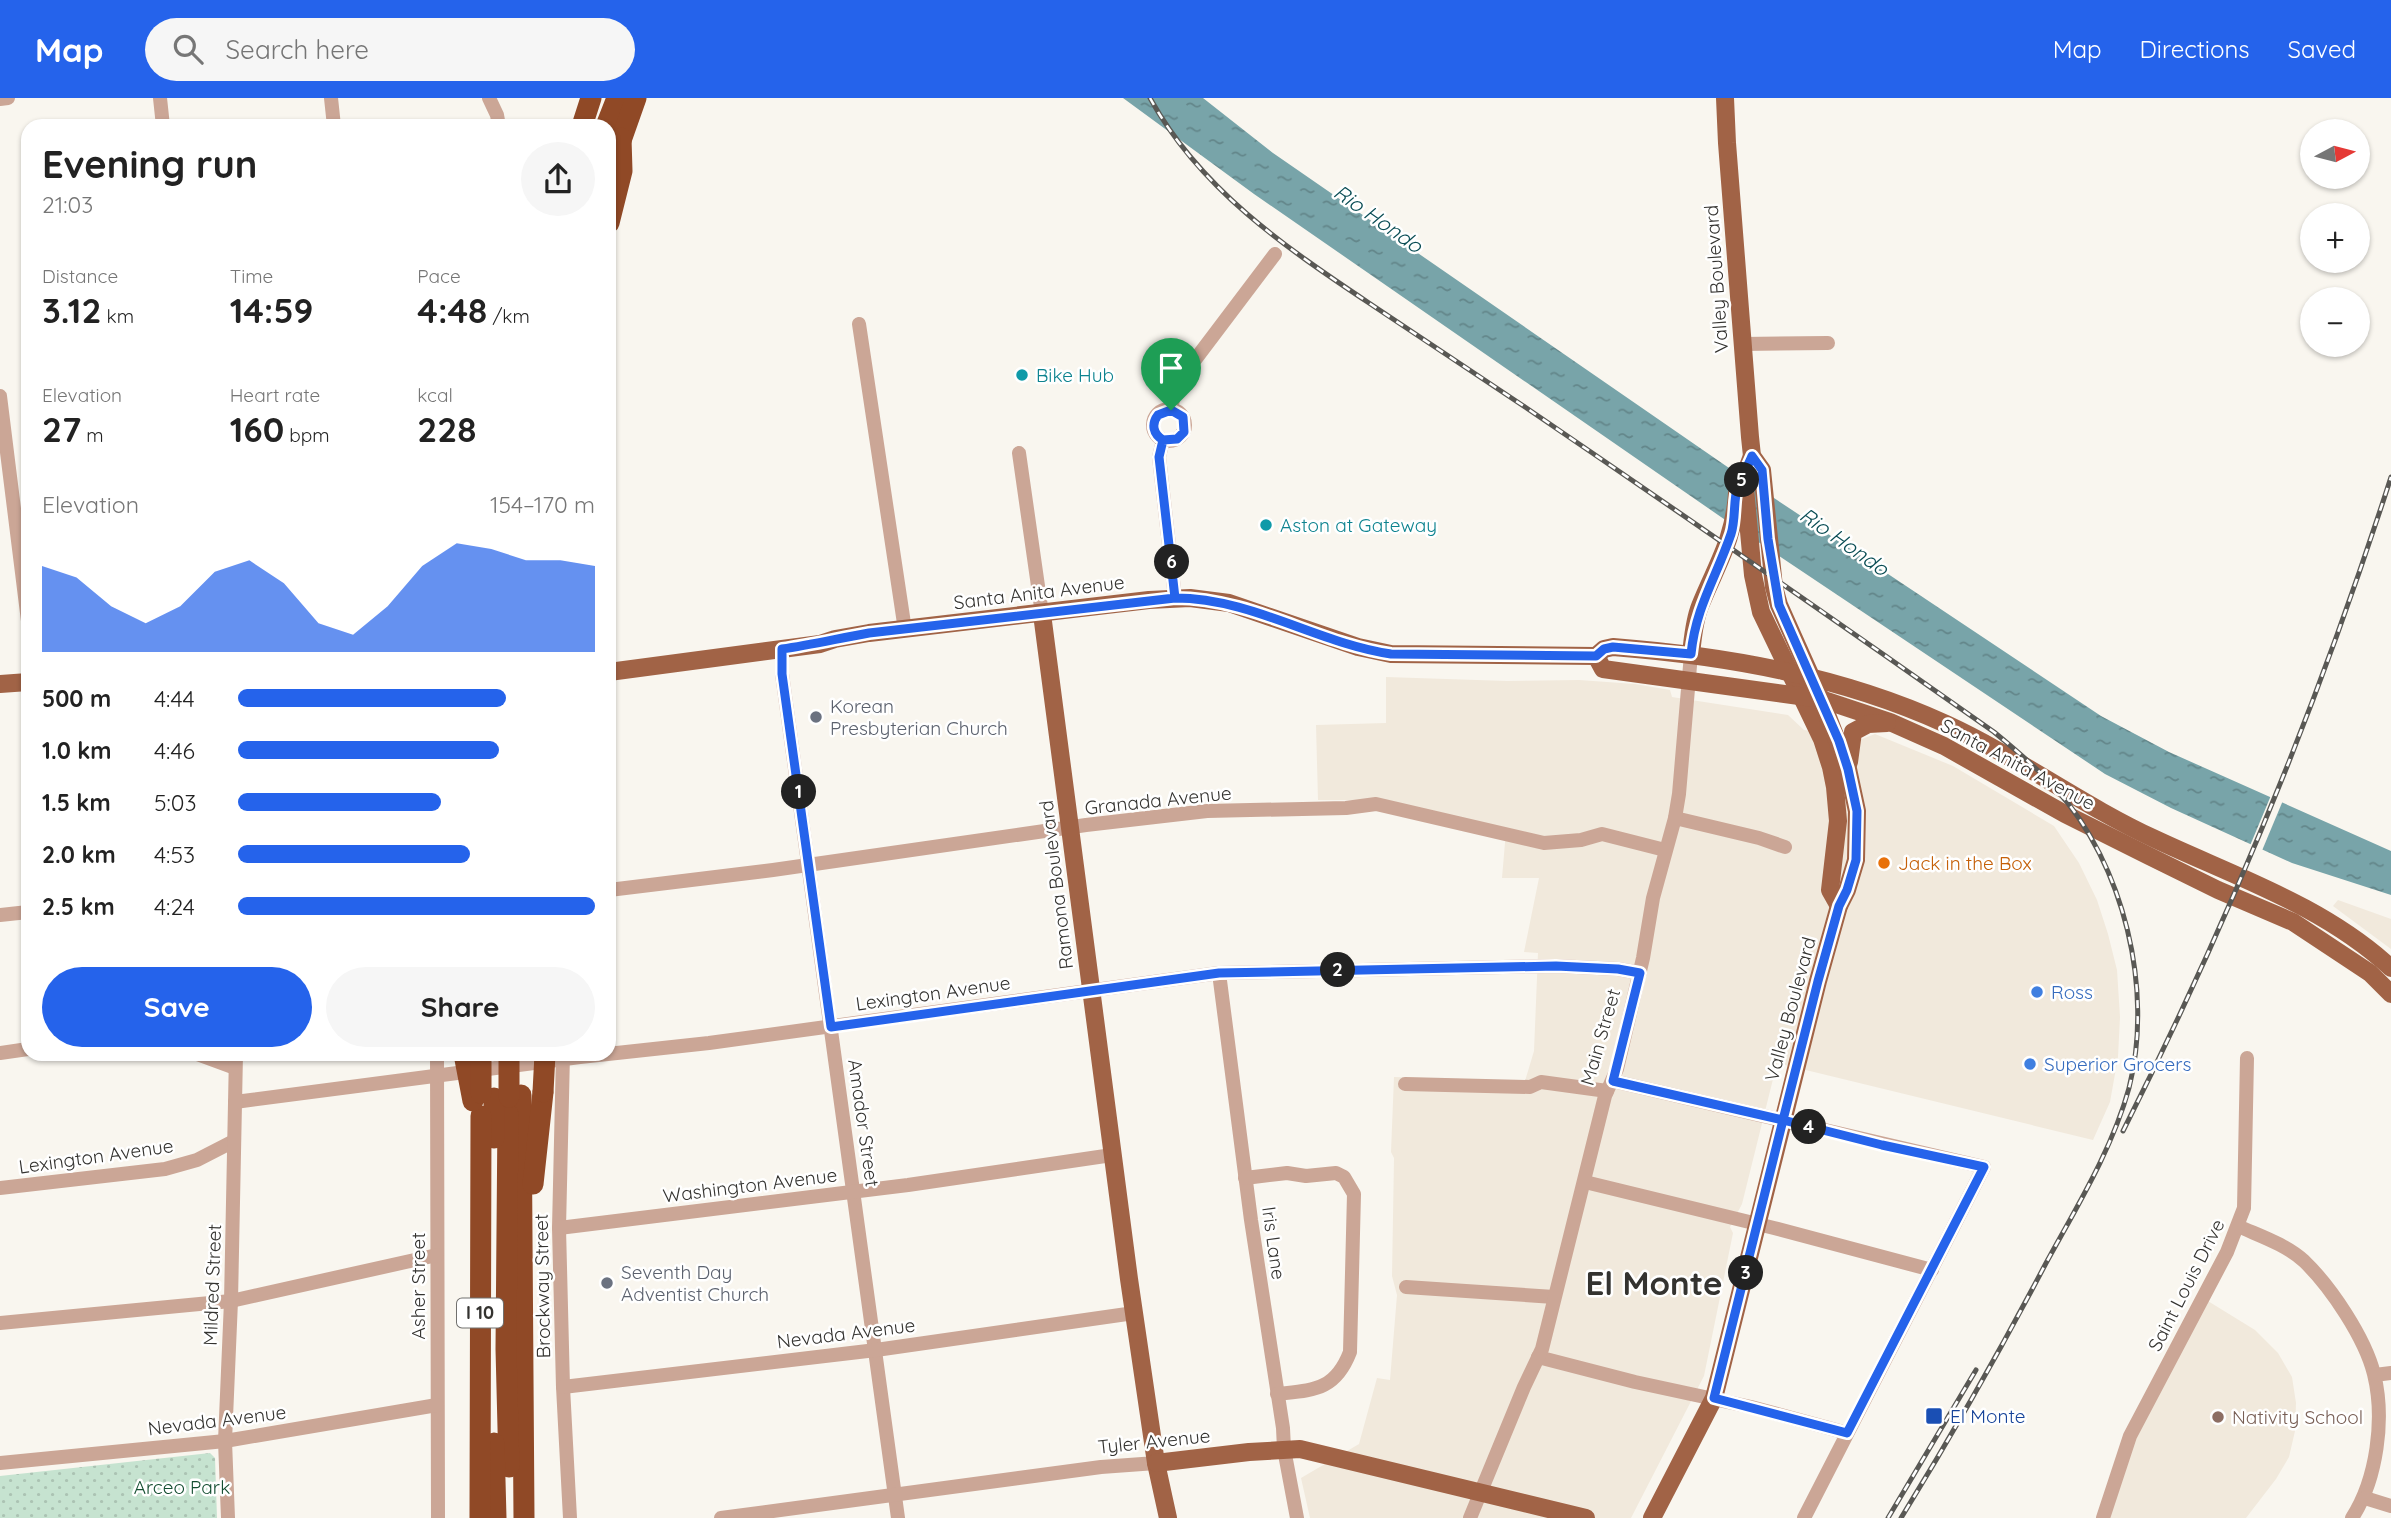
<!DOCTYPE html>
<html lang="en">
<head>
<meta charset="utf-8">
<style>
  :root { --surface:#fff; --page:#f6f6f6; --text:#222; --muted:#767676; --accent:#2563eb }
  body { margin:0; font-family:Quicksand,sans-serif; background:var(--page); color:var(--text); height:100vh; display:flex; flex-direction:column; font-size:26px; white-space:nowrap }
  * { box-sizing:border-box; margin:0 }
  p { font-size:23px; color:var(--muted) }
  .icon { flex:none; width:38px; height:38px; fill:none; stroke:currentColor; stroke-width:2; stroke-linecap:round; stroke-linejoin:round }
  .map { position:relative; flex:1; overflow:hidden }
  .side { position:absolute; left:21px; top:21px; width:595px; height:942px; display:flex; flex-direction:column; background:var(--surface); border-radius:21px; box-shadow:0 2px 5px #0004 }
  .side>* { flex:none }
  .needle { width:46px; rotate:83deg }
  .controls { position:absolute; left:2300px; top:21px; display:grid; gap:14px }
  .controls a { display:grid; place-items:center; width:70px; height:70px; border-radius:50%; background:var(--surface); box-shadow:0 2px 5px #0004; font-size:35px }
  .pin { position:absolute; display:grid; place-items:center; width:60px; height:60px; color:#fff; margin:-72px -30px; border-radius:50% 50% 50% 0; rotate:-45deg; box-shadow:0 0 7px #0007 }
  .pin .icon { rotate:45deg }
  .km { position:absolute; width:35px; height:35px; margin:-18px; border-radius:50%; background:#222; color:#fff; font-size:19px; line-height:35px; text-align:center }
  .round { display:grid; place-items:center; flex:none; width:74px; height:74px; border-radius:37px; background:var(--page) }
  .head { display:flex; align-items:center; justify-content:space-between; height:119px; padding:0 21px }
  h1 { font-size:38px; font-weight:700; line-height:52px }
  .figures { display:grid; grid-template-columns:repeat(3,1fr); gap:10px; height:119px; padding:7px 21px }
  .figures div { display:grid; align-content:center }
  .figures b { font-size:35px; font-weight:700 }
  .figures small { font-size:19px; font-weight:400 }
  .figures p { font-size:19px }
  .chart { height:196px; padding:14px 21px }
  .chart p { display:flex; justify-content:space-between }
  .chart svg { width:100%; height:126px; margin-top:7px; fill:var(--accent); opacity:.7 }
  .cta { display:flex; gap:14px; margin-top:auto; padding:14px 21px }
  .cta a { flex:1; height:80px; border-radius:42px; background:var(--accent); color:#fff; font-size:28px; font-weight:700; line-height:80px; text-align:center }
  .cta a+a { background:var(--page); color:var(--text) }
  ul { padding:0 21px; list-style:none; font-size:23px }
  li { display:grid; grid-template-columns:112px 84px 1fr; align-items:center; height:52px }
  li i { height:18px; border-radius:9px; background:var(--accent) }
  header { display:flex; align-items:center; gap:42px; box-sizing:border-box; height:98px; padding:0 35px; background:var(--accent); color:#fff }
  header strong { font-size:33px }
  nav { display:flex; gap:38px; margin-inline-start:auto; font-size:24px }
  .search { width:490px; height:63px; background:var(--page); display:flex; align-items:center; gap:18px; box-sizing:border-box; padding:0 24px; border-radius:38px; color:var(--muted); font-size:26px }
  .map>svg:first-child { display:block }
  .built { fill:#f1e9dc }
  .park { fill:url(#park-dots) }
  .water { fill:url(#water-ripples) }
  .pier { fill:#f9f6ef }
  .lines { fill:none; stroke-linecap:round; stroke-linejoin:round }
  .minor { stroke:#cba696; stroke-width:14 }
  .major { stroke:#a16346; stroke-width:18 }
  .highway { stroke:#904926; stroke-width:21 }
  .rail-casing { stroke:#595854; stroke-width:5 }
  .rail { stroke:#fff; stroke-width:2.5; stroke-dasharray:8; stroke-linecap:butt }
  .highway-bridge { stroke:#904926; stroke-width:21 }
  .route-casing { stroke:#fff; stroke-width:14 }
  .route { stroke:#2563eb; stroke-width:9 }
  .culture-dot { fill:#0f9aa8; stroke:#fff; stroke-width:2.5 }
  .worship-dot { fill:#6b7280; stroke:#fff; stroke-width:2.5 }
  .food-dot { fill:#e8710a; stroke:#fff; stroke-width:2.5 }
  .shop-dot { fill:#3f7fe0; stroke:#fff; stroke-width:2.5 }
  .transit-dot { fill:#1a4fb4; stroke:#fff; stroke-width:2.5 }
  .education-dot { fill:#8d6e63; stroke:#fff; stroke-width:2.5 }
  .labels { text-anchor:middle; stroke-width:5; stroke-linejoin:round; paint-order:stroke }
  .shield { fill:#fff; stroke:#71706e; stroke-width:2 }
  .shield-label { font-size:18px; font-weight:bold; fill:#343330 }
  .street-label { font-size:19px; fill:#343330; stroke:#fff }
  .culture-label { font-size:19px; fill:#0d838f; stroke:#fff; text-anchor:start }
  .worship-label { font-size:19px; fill:#5b616d; stroke:#fff; text-anchor:start }
  .food-label { font-size:19px; fill:#c56008; stroke:#fff; text-anchor:start }
  .shop-label { font-size:19px; fill:#366cbe; stroke:#fff; text-anchor:start }
  .transit-label { font-size:19px; fill:#164399; stroke:#fff; text-anchor:start }
  .education-label { font-size:19px; fill:#785e54; stroke:#fff; text-anchor:start }
  .park-label { font-size:19px; fill:#144e31; stroke:#fff }
  .water-label { font-size:21px; font-style:italic; fill:#0a4d54; stroke:#fff }
  .town-label { font-size:33px; font-weight:bold; fill:#343330; stroke:#fff }
</style>
</head>
<body>
<header>
<strong>Map</strong>
<div class="search"><svg class="icon" aria-label="search" viewBox="0 0 24 24"><circle cx="10" cy="10" r="6"/><path d="M15 15l6 6"/></svg>Search here</div>
<nav><a>Map</a><a>Directions</a><a>Saved</a></nav>
</header>
<div class="map">
<svg width="2391" height="1420" viewBox="0 0 2391 1420">
  <defs>
    <pattern id="park-dots" width="8" height="8" patternUnits="userSpaceOnUse" patternTransform="scale(1.75)"><rect width="8" height="8" fill="#c6e3d0"/><path d="M2 2h.1M6 6h.1" fill="none" stroke="#abc3b3" stroke-width="1.8" stroke-linecap="round"/></pattern>
    <pattern id="water-ripples" width="26" height="14" patternUnits="userSpaceOnUse" patternTransform="scale(1.75)"><rect width="26" height="14" fill="#78a4a9"/><path d="M2 4q2-2 4 0t4 0M15 11q2-2 4 0t4 0" fill="none" stroke="#63868a"/></pattern>
  </defs>
  <rect width="100%" height="100%" fill="#f9f6ef"/>
  <g class="built">
    <polygon points="1386,579 1507,583 1579,582 1635,586 1670,592 1672,599 1788,617 1804,632 1862,641 1875,636 1953,668 2054,728 2079,765 2097,802 2108,836 2117,872 2120,919 2118,959 2110,1004 2093,1042 1777,965 1742,1106 1730,1129 1733,1135 1704,1278 1631,1420 1310,1420 1301,1380 1359,1346 1377,1280 1390,1282 1397,1197 1392,1178 1394,1060 1391,1054 1394,979 1525,983 1534,953 1538,855 1524,854 1539,780 1502,780 1506,733 1384,702 1318,702 1316,627 1386,625"/>
    <polygon points="2338,802 2391,821 2391,851 2333,808"/>
    <polygon points="2203,1200 2255,1232 2278,1255 2292,1279 2296,1305 2295,1333 2289,1359 2276,1381 2246,1420 2103,1420 2111,1391"/>
  </g>
  <polygon class="park" points="210,1355 215,1360 217,1420 0,1420 0,1378"/>
  <polygon class="water" points="1123,0 1203,0 1273,55 1729,370 2101,618 2169,654 2391,753 2391,797 2292,765 2171,710 2105,676 1721,419 1254,96"/>
  <polygon class="pier" points="2272,695 2284,700 2261,755 2249,750"/>
  <g class="lines">
    <g class="minor">
      <polyline points="160,0 163,28"/>
      <polyline points="331,0 334,28"/>
      <polyline points="489,0 497,17 499,28"/>
      <polyline points="0,1 8,0"/>
      <polyline points="859,226 905,532"/>
      <polyline points="1742,246 1828,245"/>
      <polyline points="0,298 28,523"/>
      <polyline points="1171,311 1176,287 1275,156"/>
      <circle cx="1169" cy="327" r="16"/>
      <polyline points="1163,342 1159,359 1175,500"/>
      <polyline points="1019,355 1042,516"/>
      <polyline points="782,551 782,576 898,1420"/>
      <polyline points="1675,720 1759,740 1785,749"/>
      <polyline points="609,792 773,772 1086,727 1207,713 1346,710 1376,706 1544,745 1581,742 1602,736 1665,752"/>
      <polyline points="0,817 28,814"/>
      <polyline points="1219,875 1251,1122 1283,1330 1284,1351 1297,1420"/>
      <polyline points="0,955 28,951"/>
      <polyline points="197,956 235,970"/>
      <polyline points="437,956 438,1420"/>
      <polyline points="563,956 559,1130 563,1289 570,1420"/>
      <polyline points="1613,983 1984,1069 1804,1420"/>
      <polyline points="1405,986 1530,989 1541,984 1607,993"/>
      <polyline points="235,1004 580,959 709,945 1219,875 1556,868 1618,871 1640,875"/>
      <path d="M1245 1080 1287 1075 1306 1078 1336 1075 1344 1079 1354 1096 1350 1254C1335 1293 1313 1292 1277 1296"/>
      <polyline points="1585,1084 1774,1130 1932,1172"/>
      <polyline points="0,1090 165,1071 197,1062 234,1043"/>
      <path d="M2238 1128C2260 1138 2285 1146 2304 1163 2331 1189 2365 1240 2374 1276 2385 1321 2377 1381 2352 1420"/>
      <polyline points="559,1130 908,1087 1112,1057"/>
      <polyline points="1406,1189 1554,1199"/>
      <polyline points="0,1225 231,1203 437,1157"/>
      <polyline points="1538,1259 1635,1284 1751,1309 1847,1335"/>
      <polyline points="2375,1277 2391,1275"/>
      <polyline points="563,1289 876,1252 1134,1215"/>
      <polyline points="0,1365 225,1343 437,1307"/>
      <polyline points="2365,1400 2391,1408"/>
      <polyline points="228,1420 225,1343 231,1203 236,956"/>
      <polyline points="721,1420 1101,1369 1156,1365"/>
      <polyline points="1470,1420 1524,1289 1542,1251 1605,998 1617,971 1643,860 1653,800 1675,720 1679,696 1691,556"/>
      <polyline points="2103,1420 2130,1338 2227,1154 2244,1110 2247,960"/>
    </g>
    <g class="major">
      <polyline points="1752,358 1744,379 1753,477 1761,514 1822,641 1831,669 1835,689 1838,723 1830,792 1839,808"/>
      <polyline points="1042,516 1129,1181 1156,1365 1168,1420"/>
      <path d="M1691 556C1693 539 1694 523 1700 508 1717 466 1734 442 1737 395"/>
      <polyline points="1596,558 1603,571 1821,601 1890,624 1944,648 2065,716 2149,758 2218,792 2293,824 2370,875 2391,896"/>
      <path d="M609 574 820 546 835 541 869 535 1149 502 1190 500 1229 505 1358 549 1391 556 1596 558 1604 551 1613 549C1727 558 1841 578 1946 626 2018 659 2083 708 2155 741 2236 779 2324 808 2391 870"/>
      <polyline points="0,586 28,584"/>
      <polyline points="1849,664 1853,634 1868,626 1887,625"/>
      <polyline points="1156,1365 1249,1354 1300,1351 1586,1420"/>
      <polyline points="1652,1420 1714,1300 1818,883 1839,808 1847,792 1856,762 1857,713 1848,671 1821,601 1779,507 1774,489 1762,372 1752,358 1750,339 1727,45 1725,0"/>
    </g>
    <g class="highway">
      <polyline points="582,28 591,0"/>
      <polyline points="606,28 617,0"/>
      <polyline points="618,51 636,0"/>
      <polyline points="609,125 622,73 621,40"/>
      <polyline points="521,997 524,1420"/>
      <polyline points="508,1016 506,1251 509,1369"/>
      <polyline points="494,1040 494,1000"/>
      <polyline points="533,1086 543,994"/>
      <polyline points="494,1345 496,1420"/>
      <polyline points="480,1420 481,1018"/>
    </g>
    <defs>
      <g id="rail">
        <path d="M1150 0C1200 91 1285 149 1369 205 1421 240 1473 274 1525 309 1682 416 1838 524 1994 634 2016 652 2037 670 2056 691 2124 766 2154 892 2129 990 2112 1052 2076 1110 2045 1167 2000 1253 1952 1337 1901 1420"/>
        <path d="M2123 1033C2229 823 2319 603 2391 379"/>
        <polyline points="1888,1420 1976,1272"/>
      </g>
    </defs>
    <use href="#rail" class="rail-casing"/>
    <use href="#rail" class="rail"/>
    <g class="highway-bridge">
      <polyline points="464,956 473,1003"/>
      <polyline points="481,956 481,995"/>
      <polyline points="543,994 545,956"/>
      <polyline points="509,999 509,956"/>
    </g>
  </g>
  <g class="lines">
    <defs>
      <path id="route" d="M1171 312 1158 317C1151 326 1153 336 1163 342L1159 359 1175 500 869 535C840 540 811 547 782 551V576L831 929 1219 875 1556 868 1618 871 1640 875 1613 983 1783 1022 1714 1300 1847 1335 1984 1069 1882 1047 1783 1022 1818 883 1839 808 1847 792 1856 762 1857 713 1848 671 1839 643 1779 507 1768 441 1762 372 1752 358C1748 368 1742 378 1738 387 1733 401 1736 421 1731 436 1716 480 1696 508 1691 556L1613 549 1604 551 1596 558 1391 556C1317 545 1252 500 1175 500L1159 359 1163 342 1177 341 1184 334 1183 319 1171 312"/>
    </defs>
    <use href="#route" class="route-casing"/>
    <use href="#route" class="route"/>
  </g>
  <g class="culture-dot">
    <circle cx="1022" cy="277" r="7"/>
    <circle cx="1266" cy="427" r="7"/>
  </g>
  <g class="worship-dot">
    <circle cx="816" cy="619" r="7"/>
    <circle cx="607" cy="1185" r="7"/>
  </g>
  <circle class="food-dot" cx="1884" cy="765" r="7"/>
  <g class="shop-dot">
    <circle cx="2037" cy="894" r="7"/>
    <circle cx="2030" cy="966" r="7"/>
  </g>
  <rect class="transit-dot" x="1925" y="1309" width="18" height="18" rx="3.5"/>
  <circle class="education-dot" cx="2218" cy="1319" r="7"/>
  <g class="labels">
    <rect class="shield" x="457" y="1200.5" width="46" height="29" rx="5"/>
    <g class="shield-label">
      <text x="480" y="1221">I 10</text>
    </g>
    <g class="street-label">
      <text transform="translate(1716 181) rotate(-94)" y="7">Valley Boulevard</text>
      <text transform="translate(1039 494) rotate(-7)" y="7">Santa Anita Avenue</text>
      <text transform="translate(2018 666) rotate(28)" y="7">Santa Anita Avenue</text>
      <text transform="translate(1158 702) rotate(-6)" y="7">Granada Avenue</text>
      <text transform="translate(1056 787) rotate(-97)" y="7">Ramona Boulevard</text>
      <text transform="translate(933 895) rotate(-8)" y="7">Lexington Avenue</text>
      <text transform="translate(1790 911) rotate(-75)" y="7">Valley Boulevard</text>
      <text transform="translate(1600 939) rotate(-74)" y="7">Main Street</text>
      <text transform="translate(864 1025) rotate(82)" y="7">Amador Street</text>
      <text transform="translate(96 1058) rotate(-8)" y="7">Lexington Avenue</text>
      <text transform="translate(750 1087) rotate(-7)" y="7">Washington Avenue</text>
      <text transform="translate(1274 1145) rotate(82)" y="7">Iris Lane</text>
      <text transform="translate(212 1187) rotate(-88)" y="7">Mildred Street</text>
      <text transform="translate(2186 1187) rotate(-63)" y="7">Saint Louis Drive</text>
      <text transform="translate(418 1188) rotate(-90)" y="7">Asher Street</text>
      <text transform="translate(542 1188) rotate(-91)" y="7">Brockway Street</text>
      <text transform="translate(846 1235) rotate(-7)" y="7">Nevada Avenue</text>
      <text transform="translate(217 1322) rotate(-7)" y="7">Nevada Avenue</text>
      <text transform="translate(1154 1343) rotate(-6)" y="7">Tyler Avenue</text>
    </g>
    <g class="culture-label">
      <text x="1036" y="284">Bike Hub</text>
      <text x="1280" y="434">Aston at Gateway</text>
    </g>
    <g class="worship-label">
      <text x="830" y="615">Korean<tspan x="830" dy="22">Presbyterian Church</tspan></text>
      <text x="621" y="1181">Seventh Day<tspan x="621" dy="22">Adventist Church</tspan></text>
    </g>
    <g class="food-label">
      <text x="1898" y="772">Jack in the Box</text>
    </g>
    <g class="shop-label">
      <text x="2051" y="901">Ross</text>
      <text x="2044" y="973">Superior Grocers</text>
    </g>
    <g class="transit-label">
      <text x="1950" y="1325">El Monte</text>
    </g>
    <g class="education-label">
      <text x="2232" y="1326">Nativity School</text>
    </g>
    <g class="park-label">
      <text x="182" y="1396">Arceo Park</text>
    </g>
    <g class="water-label">
      <text transform="translate(1378 121) rotate(35)" y="7">Rio Hondo</text>
      <text transform="translate(1844 444) rotate(35)" y="7">Rio Hondo</text>
    </g>
    <g class="town-label">
      <text x="1654" y="1197">El Monte</text>
    </g>
  </g>
</svg>
<div class="controls">
<a><svg class="needle" viewBox="-14 -14 28 28"><path d="M0-13l5 13h-10z" fill="#e53935"/><path d="M0 13l5-13h-10z" fill="#767676"/></svg></a>
<a>+</a>
<a>−</a>
</div>
<div class="pin" style="left:1171px;top:312px;background:#1e9e55"><svg class="icon" aria-label="arrive" viewBox="0 0 24 24"><path d="M6 21V4h12l-3 4 3 4H6"/></svg></div>
<b class="km" style="left:799px;top:694px">1</b>
<b class="km" style="left:1338px;top:872px">2</b>
<b class="km" style="left:1746px;top:1175px">3</b>
<b class="km" style="left:1809px;top:1029px">4</b>
<b class="km" style="left:1742px;top:382px">5</b>
<b class="km" style="left:1172px;top:464px">6</b>
<section class="side">
<div class="head"><div><h1>Evening run</h1><p>21:03</p></div><a class="round"><svg class="icon" aria-label="share" viewBox="0 0 24 24"><path d="M12 15V3M7 8l5-5 5 5M5 13v7h14v-7"/></svg></a></div>
<div class="figures">
<div><p>Distance</p><b>3.12<small> km</small></b></div>
<div><p>Time</p><b>14:59</b></div>
<div><p>Pace</p><b>4:48<small> /km</small></b></div>
</div>
<div class="figures">
<div><p>Elevation</p><b>27<small> m</small></b></div>
<div><p>Heart rate</p><b>160<small> bpm</small></b></div>
<div><p>kcal</p><b>228</b></div>
</div>
<div class="chart"><p><span>Elevation</span>154–170 m</p>
<svg viewBox="0 0 160 44" preserveAspectRatio="none"><path d="M0 44V14L10 18L20 28L30 34L40 28L50 16L60 12L70 20L80 34L90 38L100 28L110 14L120 6L130 8L140 12L150 12L160 14V44z"/></svg>
</div>
<ul>
<li><b>500 m</b>4:44<i style="width:75%"></i></li>
<li><b>1.0 km</b>4:46<i style="width:73%"></i></li>
<li><b>1.5 km</b>5:03<i style="width:57%"></i></li>
<li><b>2.0 km</b>4:53<i style="width:65%"></i></li>
<li><b>2.5 km</b>4:24<i style="width:100%"></i></li>
</ul>
<div class="cta"><a>Save</a><a>Share</a></div>
</section>
</div>
</body>
</html>
